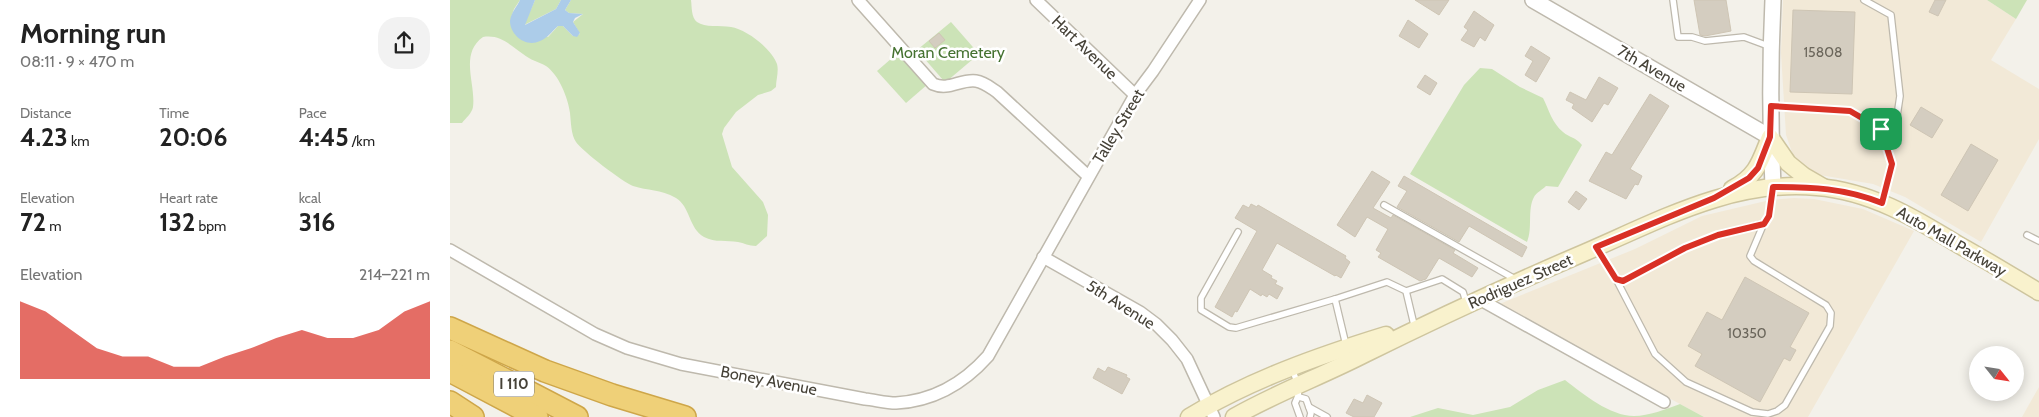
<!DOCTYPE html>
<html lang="en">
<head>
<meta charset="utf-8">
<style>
  :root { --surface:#fff; --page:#f2f2f2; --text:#222; --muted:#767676; --accent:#d93025 }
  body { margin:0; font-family:Cabin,sans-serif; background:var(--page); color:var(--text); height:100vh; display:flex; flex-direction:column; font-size:19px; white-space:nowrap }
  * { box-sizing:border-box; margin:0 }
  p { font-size:16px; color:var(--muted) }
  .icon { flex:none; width:28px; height:28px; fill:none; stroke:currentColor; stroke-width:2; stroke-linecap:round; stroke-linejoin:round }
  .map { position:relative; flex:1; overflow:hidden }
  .drawer { display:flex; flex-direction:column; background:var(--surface); width:450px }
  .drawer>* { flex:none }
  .needle { width:32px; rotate:120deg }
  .fabs { position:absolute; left:1519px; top:346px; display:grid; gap:10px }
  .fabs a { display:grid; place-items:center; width:55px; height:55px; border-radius:50%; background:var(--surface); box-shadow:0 2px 12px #0003; font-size:25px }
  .pin { position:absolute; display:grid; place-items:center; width:42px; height:42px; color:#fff; margin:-21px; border-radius:10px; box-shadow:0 2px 8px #0006 }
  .round { display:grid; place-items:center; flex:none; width:52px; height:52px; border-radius:20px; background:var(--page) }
  .summary { display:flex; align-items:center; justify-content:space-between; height:85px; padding:0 20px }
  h1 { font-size:28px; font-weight:700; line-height:38px }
  .stats { display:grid; grid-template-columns:repeat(3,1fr); gap:8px; height:85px; padding:5px 20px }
  .stats div { display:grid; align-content:center }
  .stats b { font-size:25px; font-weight:700 }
  .stats small { font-size:14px; font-weight:400 }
  .stats p { font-size:14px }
  .chart { height:140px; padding:10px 20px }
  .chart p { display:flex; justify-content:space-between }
  .chart svg { width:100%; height:90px; margin-top:5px; fill:var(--accent); opacity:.7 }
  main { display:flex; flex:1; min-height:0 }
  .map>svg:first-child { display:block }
  .commercial { fill:#f2e9d7 }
  .green { fill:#cce3b7 }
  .water { fill:#accce9 }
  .building { fill:#d4cdc0; stroke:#cec5b4 }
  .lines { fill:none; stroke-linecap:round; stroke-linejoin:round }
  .service-casing { stroke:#beb9ad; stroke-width:8 }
  .minor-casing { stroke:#beb9ad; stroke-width:14 }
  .tertiary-casing { stroke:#beb9ad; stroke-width:18 }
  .secondary-casing { stroke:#cec59e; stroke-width:19 }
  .motorway-casing { stroke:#cea649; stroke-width:24 }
  .service { stroke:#fff; stroke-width:5.5 }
  .minor { stroke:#fff; stroke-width:11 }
  .tertiary { stroke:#fff; stroke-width:15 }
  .secondary { stroke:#f9f2cd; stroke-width:16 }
  .motorway { stroke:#efd078; stroke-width:21 }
  .route-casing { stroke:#fff; stroke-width:10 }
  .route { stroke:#d93025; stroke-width:6 }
  .labels { text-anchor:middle; stroke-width:5; stroke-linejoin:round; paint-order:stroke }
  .number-label { font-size:14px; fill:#6a655a }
  .shield { fill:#fff; stroke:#7e7b74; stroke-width:1 }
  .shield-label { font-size:15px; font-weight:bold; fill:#464238 }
  .street-label { font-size:16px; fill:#464238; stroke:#fff }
  .park-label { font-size:16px; fill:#457231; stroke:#fff }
</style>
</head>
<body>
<main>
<section class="drawer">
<div class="summary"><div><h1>Morning run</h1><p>08:11 · 9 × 470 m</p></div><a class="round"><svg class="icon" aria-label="share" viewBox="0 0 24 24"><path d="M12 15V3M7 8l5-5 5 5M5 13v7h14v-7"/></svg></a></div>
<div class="stats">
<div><p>Distance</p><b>4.23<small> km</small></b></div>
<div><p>Time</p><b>20:06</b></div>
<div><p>Pace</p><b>4:45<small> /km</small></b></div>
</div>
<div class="stats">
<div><p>Elevation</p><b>72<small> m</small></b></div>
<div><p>Heart rate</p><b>132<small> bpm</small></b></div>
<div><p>kcal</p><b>316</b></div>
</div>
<div class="chart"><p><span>Elevation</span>214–221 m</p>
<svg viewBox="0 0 160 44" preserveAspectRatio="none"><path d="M0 44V6L10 11L20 20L30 29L40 33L50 33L60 38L70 38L80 33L90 29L100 24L110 20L120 24L130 24L140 20L150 11L160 6V44z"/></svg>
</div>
</section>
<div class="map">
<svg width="1589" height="417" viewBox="0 0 1589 417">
  <rect width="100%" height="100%" fill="#f3f1ea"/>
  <g class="commercial">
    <polygon points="1333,0 1537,0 1566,19 1541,60 1589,89 1589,139 1531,242 1455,197 1423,184 1370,175 1355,167 1343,155 1336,135 1331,53"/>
    <polygon points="1344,198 1364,199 1413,209 1464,231 1358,417 1254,417 1047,305 1185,249 1252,216 1320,200"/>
    <polygon points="1589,387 1589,417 1572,417"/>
  </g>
  <g class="green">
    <path d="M0 0H70L64 9 61 18 98 37 108 26H113L123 36 130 34 123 22 133 14 119 13 115 10 121 0H241C242 7 241 17 247 22 255 28 270 25 281 27 296 29 322 49 327 64 329 71 326 80 326 87L321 91 308 95 286 112 274 128 272 134 282 167 313 202 318 215 317 236 306 246C299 246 294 243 288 242 277 240 265 243 254 237 239 229 240 206 226 198 210 189 198 191 183 186 174 183 131 150 126 142 121 135 121 122 120 113 118 98 109 75 96 66 89 62 80 60 73 54 60 45 50 34 33 37 9 54 26 84 23 107 22 113 16 118 12 123H0Z"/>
    <polygon points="85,0 111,0 106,9 74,25"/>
    <polygon points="1537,0 1577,0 1566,19"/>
    <polygon points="501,22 529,54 497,81 493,80 467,50"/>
    <polygon points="449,52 478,84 456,103 427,71"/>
    <path d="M1030 68 1042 69 1070 87 1093 98C1099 110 1102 123 1113 132 1120 138 1124 136 1132 145L1108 187 1096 186C1093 189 1086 193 1084 197 1077 210 1083 228 1077 242L960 174 1014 85Z"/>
    <path d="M1115 380C1133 394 1160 416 1184 416 1199 416 1216 409 1230 404L1254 417H960L988 408 1023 415 1060 407 1088 390Z"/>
  </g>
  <path class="water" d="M70 0H85L75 25 106 9 111 0H121L115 10 119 13 133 14 125 18 123 22 130 33 127 37 123 36 113 26H108C102 31 98 38 90 41 76 48 60 35 60 21 61 12 67 7 70 0Z"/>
  <g class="building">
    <polygon points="965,0 999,0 989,15"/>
    <polygon points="1244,0 1276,0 1281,31 1255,36 1250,35"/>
    <polygon points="1485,0 1496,0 1488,16 1479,12"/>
    <polygon points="1343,10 1405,12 1402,94 1340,92"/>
    <polygon points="1024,11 1044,25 1035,41 1030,37 1024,47 1011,40 1018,30 1014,27"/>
    <polygon points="958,20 978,34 969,48 949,36"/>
    <polygon points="489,33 495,40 485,48 479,41"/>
    <polygon points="1081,46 1100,58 1086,82 1075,75 1083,61 1075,56"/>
    <polygon points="975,75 987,83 980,95 967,87"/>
    <polygon points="1149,77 1168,88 1158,105 1154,103 1142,122 1122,108 1124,104 1116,100 1120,92 1136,100"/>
    <polygon points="1200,94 1219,106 1180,169 1192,176 1188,185 1185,184 1176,199 1139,181 1156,152 1162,155"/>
    <polygon points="1471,107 1493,120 1482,138 1460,125"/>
    <polygon points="1521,144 1548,160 1518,211 1491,195"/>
    <polygon points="922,171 940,182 923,208 941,218 943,215 1005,250 1003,253 1028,268 1022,277 989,258 976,279 970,281 928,257 931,253 926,250 938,229 917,217 905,237 887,225"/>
    <polygon points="954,176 1077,247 1072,257 1019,226 1009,242 947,207 957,191 948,186"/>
    <polygon points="1126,191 1137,199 1129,210 1118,202"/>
    <polygon points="801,204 807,207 808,205 896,256 895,258 900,262 891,278 886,275 885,276 827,243 812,270 822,276 821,278 827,281 825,284 833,288 827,299 819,294 817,297 812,294 811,296 800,289 787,312 785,311 782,317 765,307 807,231 785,218 793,205 799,208"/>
    <polygon points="1295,277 1359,313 1340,347 1346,350 1340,361 1334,358 1310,402 1245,366 1252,354 1238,346 1257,312 1272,320"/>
    <polygon points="658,367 677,375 676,377 680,379 672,394 643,378 648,368 655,372"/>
    <polygon points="917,395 932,403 924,417 904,417 896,413 904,399 913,403"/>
  </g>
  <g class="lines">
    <defs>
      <g id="service">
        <polyline points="1223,0 1228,37 1242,37 1255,41 1294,37 1321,47"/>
        <polyline points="1414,0 1441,15 1450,96 1447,116 1431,129"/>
        <polyline points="1321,106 1400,111 1431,129 1442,164 1432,201"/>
        <polyline points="934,205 1065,279"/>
        <polyline points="788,232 751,298 751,310 779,327 786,328 885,299 896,345"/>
        <polyline points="1577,235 1589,241"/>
        <polyline points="1147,248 1166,279 1173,281 1235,248 1268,235 1314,223 1319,216 1322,189"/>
        <polyline points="1166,279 1205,354 1236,382 1302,412 1318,414 1327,411 1335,405 1380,326 1381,313 1376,305 1304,261 1300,256 1314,223"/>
        <polyline points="956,291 992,279 1013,292 1017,305"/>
        <polyline points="885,299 937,282 956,291 965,329"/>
        <path d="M842 369C847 381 852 392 845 403L850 417"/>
        <polyline points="849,397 856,399 861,413 860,417"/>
        <polyline points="859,407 877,417"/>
      </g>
      <g id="minor">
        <path d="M408 0 483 84C499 91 510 79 526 81 534 82 541 88 547 92L638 176"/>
        <polyline points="586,0 685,95"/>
        <path d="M0 250 145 334 177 348 231 364 415 399C425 400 436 403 446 403 483 401 514 383 538 356L685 95 703 71 750 0"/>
        <polyline points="593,257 690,312 706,324 722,340 737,359 764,417"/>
        <polyline points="1029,299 1214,402"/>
      </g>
      <g id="tertiary">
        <polyline points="1083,0 1320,137"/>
        <path d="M1323 187C1320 124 1320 62 1323 0"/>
      </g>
      <g id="secondary">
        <path d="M1282 189C1307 176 1310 162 1320 137L1338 163 1354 176 1373 187"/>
        <path d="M739 417C800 380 868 356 936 335"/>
        <path d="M784 417C826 393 872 376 915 354 988 318 1061 284 1136 252 1210 220 1284 179 1367 187 1420 191 1465 218 1509 245 1536 260 1562 276 1589 292"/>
      </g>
      <g id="motorway">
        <polyline points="0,328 95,371 162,395 235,417"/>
        <polyline points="0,351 127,417"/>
        <polyline points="0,371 87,417"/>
        <polyline points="0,402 23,417"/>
      </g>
    </defs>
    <use href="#service" class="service-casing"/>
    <use href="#minor" class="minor-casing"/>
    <use href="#tertiary" class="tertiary-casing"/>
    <use href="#secondary" class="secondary-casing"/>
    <use href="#motorway" class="motorway-casing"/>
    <use href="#service" class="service"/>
    <use href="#minor" class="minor"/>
    <use href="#tertiary" class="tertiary"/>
    <use href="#secondary" class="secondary"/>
    <use href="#motorway" class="motorway"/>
  </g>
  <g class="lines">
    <defs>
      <path id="route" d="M1321 106 1400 111 1431 129 1442 164 1432 203C1394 188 1362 187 1323 187L1319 216 1314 224 1268 235 1235 248 1173 281 1166 279 1146 247 1264 198 1299 178 1308 168 1320 137Z"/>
    </defs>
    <use href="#route" class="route-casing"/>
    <use href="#route" class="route"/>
  </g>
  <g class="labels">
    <g class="number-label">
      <text x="1373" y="57">15808</text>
      <text x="1297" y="338">10350</text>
    </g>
    <rect class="shield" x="44" y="371.5" width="40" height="25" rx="4"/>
    <g class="shield-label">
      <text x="64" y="389">I 110</text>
    </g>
    <g class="street-label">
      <text transform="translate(635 47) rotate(44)" y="6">Hart Avenue</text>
      <text transform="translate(1202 68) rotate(30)" y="6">7th Avenue</text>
      <text transform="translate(668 126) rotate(-59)" y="6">Talley Street</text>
      <text transform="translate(1502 241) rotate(30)" y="6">Auto Mall Parkway</text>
      <text transform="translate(1070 281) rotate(-24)" y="6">Rodriguez Street</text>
      <text transform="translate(671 304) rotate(32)" y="6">5th Avenue</text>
      <text transform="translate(319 380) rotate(11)" y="6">Boney Avenue</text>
    </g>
    <g class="park-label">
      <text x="498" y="58">Moran Cemetery</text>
    </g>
  </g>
</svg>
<div class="fabs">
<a><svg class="needle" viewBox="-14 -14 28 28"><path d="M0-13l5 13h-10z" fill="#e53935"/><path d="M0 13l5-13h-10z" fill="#767676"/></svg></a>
</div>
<div class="pin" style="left:1431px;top:129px;background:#1e9e55"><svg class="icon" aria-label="arrive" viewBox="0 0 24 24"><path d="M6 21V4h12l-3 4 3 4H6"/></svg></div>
</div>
</main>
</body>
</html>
